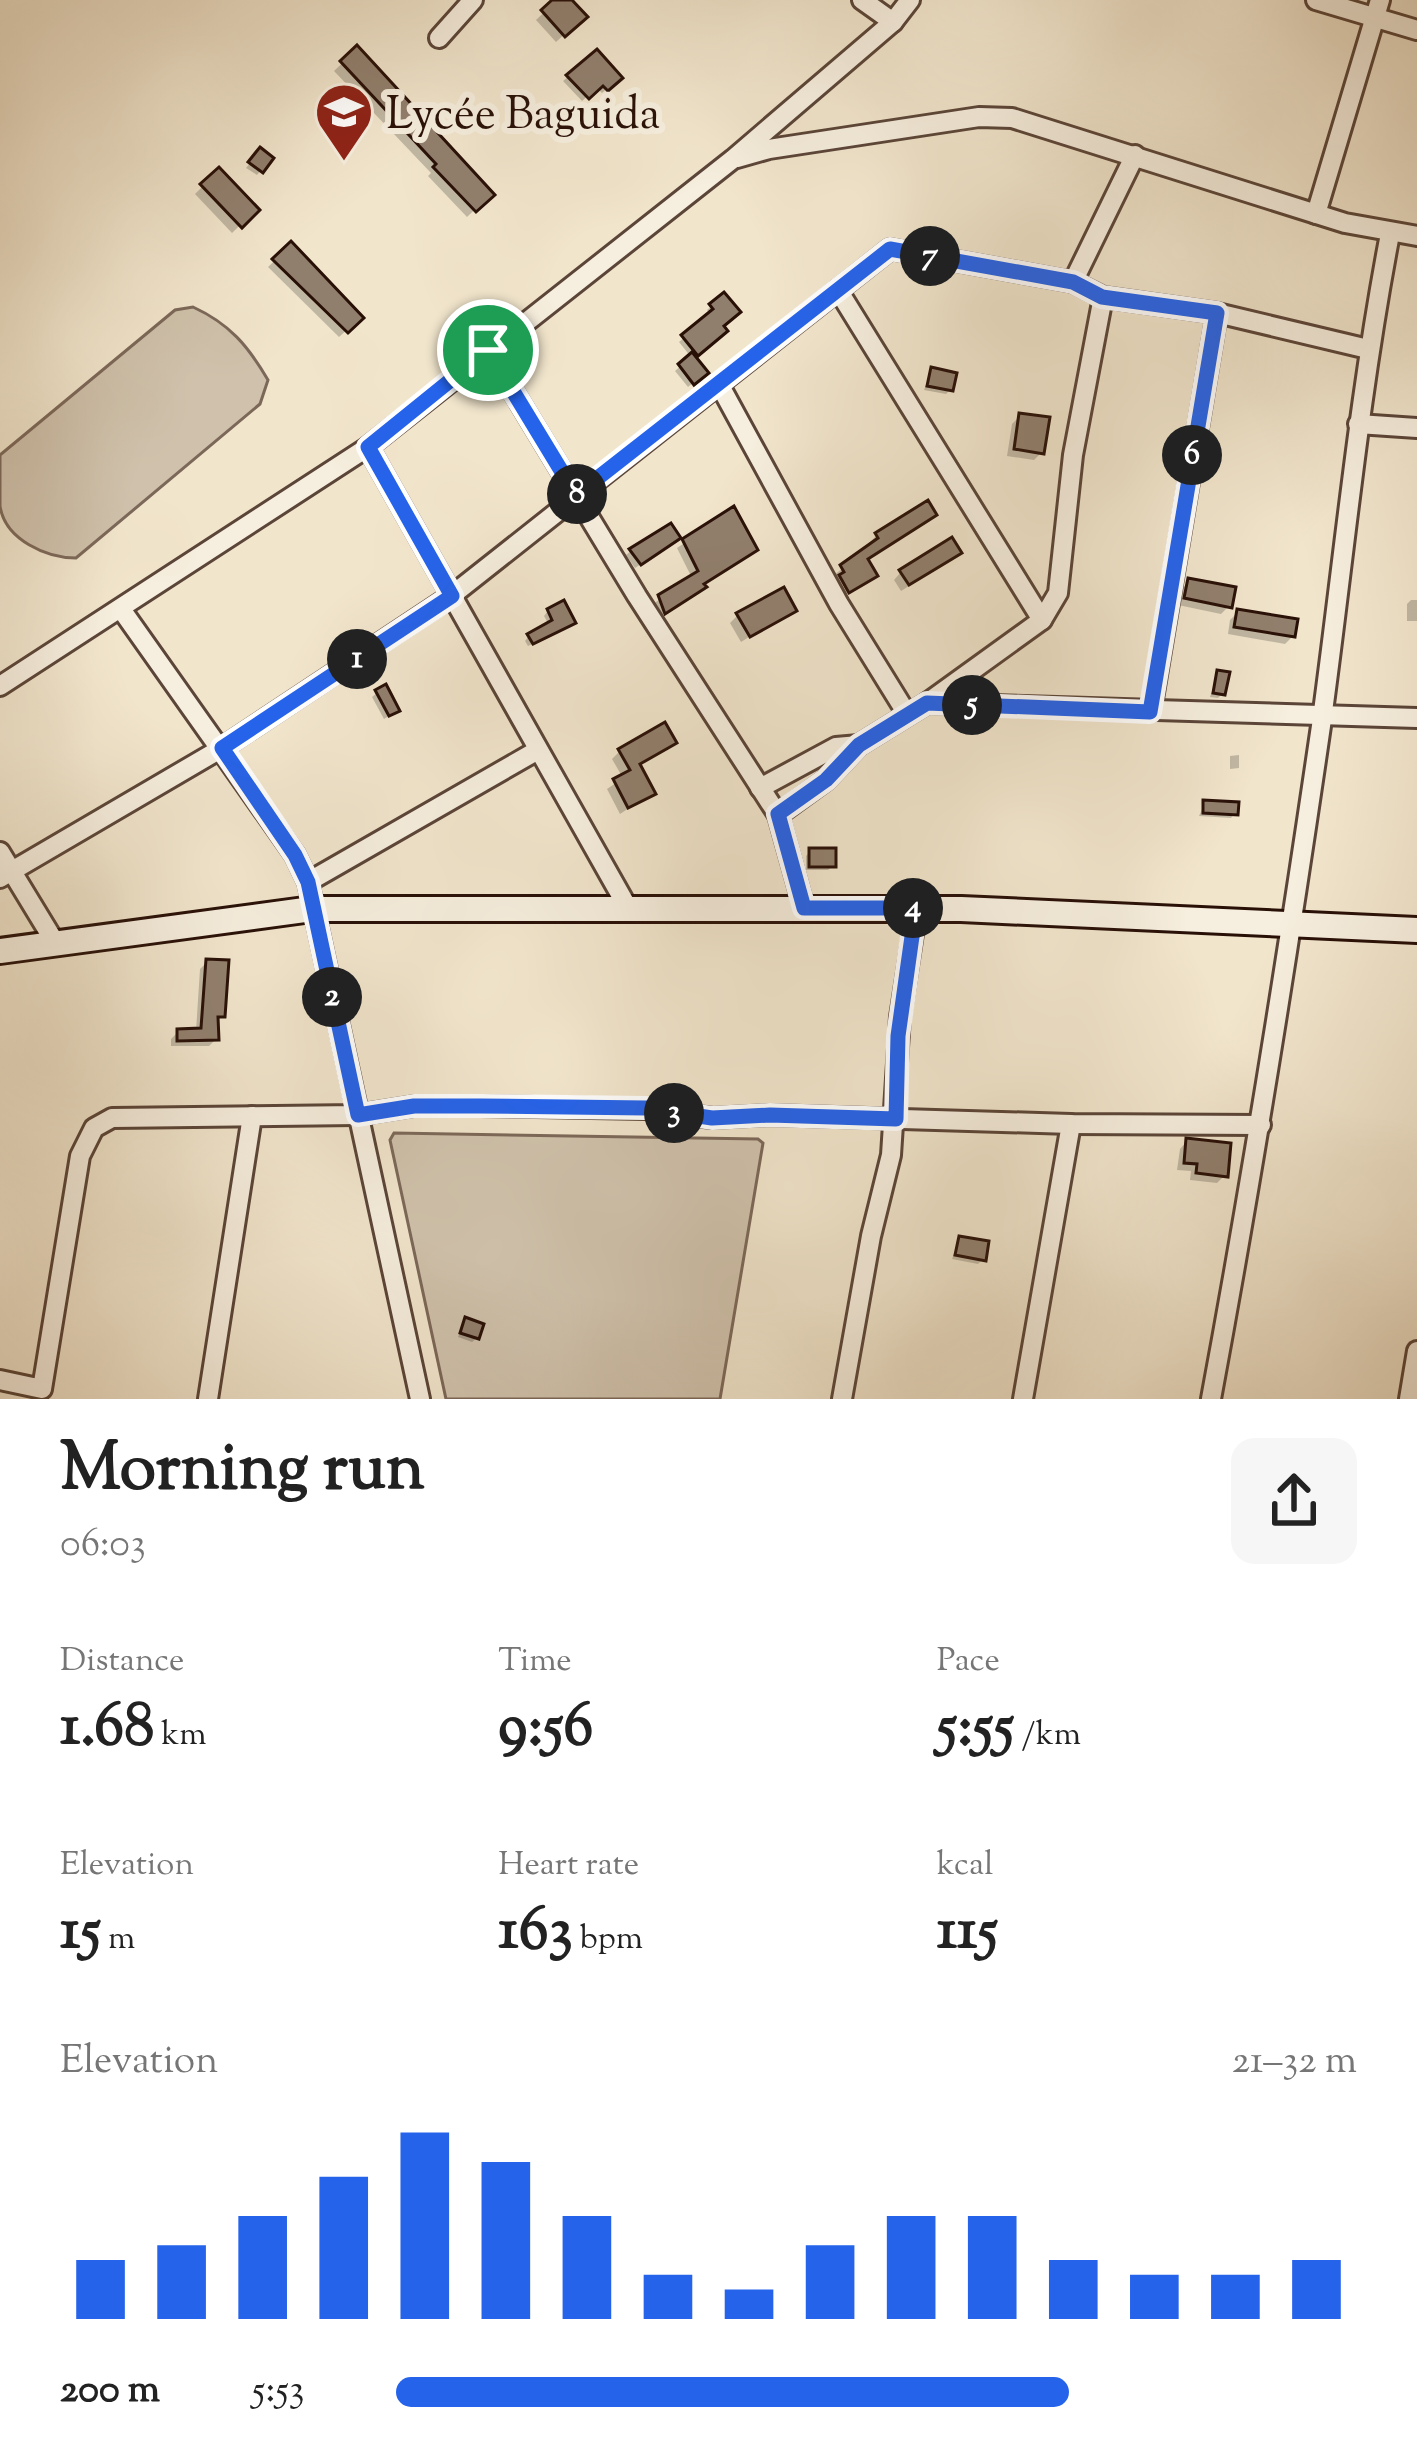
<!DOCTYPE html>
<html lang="en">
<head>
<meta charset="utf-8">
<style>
  :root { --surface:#fff; --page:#f6f6f6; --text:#222; --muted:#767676; --accent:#2563eb }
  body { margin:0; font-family:"Sorts Mill Goudy",serif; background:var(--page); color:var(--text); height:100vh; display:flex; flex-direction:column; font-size:45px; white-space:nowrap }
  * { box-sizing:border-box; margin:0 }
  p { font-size:39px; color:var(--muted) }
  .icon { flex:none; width:66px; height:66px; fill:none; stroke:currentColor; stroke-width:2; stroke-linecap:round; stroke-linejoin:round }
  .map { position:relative; height:1399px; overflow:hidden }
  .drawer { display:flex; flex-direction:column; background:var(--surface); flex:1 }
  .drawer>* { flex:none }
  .pin { position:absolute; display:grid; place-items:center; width:102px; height:102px; color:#fff; margin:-51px; border:6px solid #fff; border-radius:50%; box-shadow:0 3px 12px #0007 }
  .km { position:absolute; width:60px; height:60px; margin:-30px; border-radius:50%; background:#222; color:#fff; font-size:33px; line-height:60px; text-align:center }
  .round { display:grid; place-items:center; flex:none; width:126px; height:126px; border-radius:24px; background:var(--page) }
  .overview { display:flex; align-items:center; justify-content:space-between; height:204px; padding:0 60px }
  h1 { font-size:66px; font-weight:700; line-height:90px }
  .stats { display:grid; grid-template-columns:repeat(3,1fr); gap:18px; height:204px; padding:12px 60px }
  .stats div { display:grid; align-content:center }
  .stats b { font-size:60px; font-weight:700 }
  .stats small { font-size:33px; font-weight:400 }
  .stats p { font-size:33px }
  .chart { height:336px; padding:24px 60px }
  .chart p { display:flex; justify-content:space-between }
  .chart svg { width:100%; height:216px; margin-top:12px; stroke:var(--accent); stroke-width:6 }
  ul { padding:0 60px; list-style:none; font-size:39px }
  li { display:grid; grid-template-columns:192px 144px 1fr; align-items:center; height:90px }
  li i { height:30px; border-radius:15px; background:var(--accent) }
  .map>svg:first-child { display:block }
  .green { fill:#cfc1ab; stroke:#7c6859; stroke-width:3 }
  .shadow { fill:#0003 }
  .building { fill:#917f6d; stroke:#291007; stroke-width:3 }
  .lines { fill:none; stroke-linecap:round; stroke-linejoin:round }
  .street-casing { stroke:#5b4538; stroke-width:24 }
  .secondary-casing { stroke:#291007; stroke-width:30 }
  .street { stroke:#f6eede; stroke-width:18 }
  .secondary { stroke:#f6eede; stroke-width:24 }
  .route-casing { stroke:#fff; stroke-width:24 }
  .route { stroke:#2563eb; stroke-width:15 }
  .labels { text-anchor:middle; stroke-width:12; stroke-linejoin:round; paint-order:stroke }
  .poi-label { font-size:45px; fill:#291007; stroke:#f6eede; text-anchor:start }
</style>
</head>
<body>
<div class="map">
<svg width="1417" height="1399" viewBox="0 0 1417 1399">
  <rect width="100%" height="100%" fill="#f1e5cc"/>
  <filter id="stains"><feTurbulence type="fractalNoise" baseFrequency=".00167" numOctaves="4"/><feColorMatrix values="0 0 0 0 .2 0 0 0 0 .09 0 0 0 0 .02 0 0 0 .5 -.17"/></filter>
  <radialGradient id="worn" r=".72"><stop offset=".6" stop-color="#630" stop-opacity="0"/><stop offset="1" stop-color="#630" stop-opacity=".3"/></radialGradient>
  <g class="green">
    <path d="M193 307C230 324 248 346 268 380L260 404 76 558C47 558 5 540 0 506 0 490 0 472 0 455L175 310Z"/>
    <polygon points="394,1133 758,1139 763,1143 720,1399 446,1399 390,1140"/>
  </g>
  <g class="shadow">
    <polygon points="557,0 568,0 583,17 556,42 536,20"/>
    <polygon points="357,49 490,195 467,217 428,176 431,173 334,71"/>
    <polygon points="597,53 619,78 602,93 597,88 582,101 563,81"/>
    <polygon points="260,151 270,159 257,175 246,168"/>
    <polygon points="218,171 256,210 232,233 195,194"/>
    <polygon points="291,245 360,318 339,337 268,267"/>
    <polygon points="723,296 721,326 724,331 693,358 705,373 688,387 675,371 691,357 679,342 711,315 707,310"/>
    <polygon points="932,371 950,390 946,394 924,390"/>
    <polygon points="1020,416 1042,452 1034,460 1007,456 1012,424"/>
    <polygon points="733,510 696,594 658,618 653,604 692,578 677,548"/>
    <polygon points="933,515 865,560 874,575 840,599 833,585 837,580 834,575 872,546 869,543 877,535"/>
    <polygon points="673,542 635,568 626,555 631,551"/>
    <polygon points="951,560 901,591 894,580 901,572"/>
    <polygon points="1189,581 1229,606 1221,614 1178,605 1182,589"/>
    <polygon points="1411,600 1417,600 1417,621 1407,621 1407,604"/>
    <polygon points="793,610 741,642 730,623 738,615"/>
    <polygon points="548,611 568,627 528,646 525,641 529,636 549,625 544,616"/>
    <polygon points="1238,612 1293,636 1285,644 1228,634 1230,620"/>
    <polygon points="1218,673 1222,694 1218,698 1210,697"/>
    <polygon points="377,693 392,714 384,719 372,697"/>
    <polygon points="673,743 638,766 652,793 620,814 607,789 623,778 612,759 620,751"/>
    <polygon points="1239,755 1239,768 1230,769 1230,756"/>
    <polygon points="1205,803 1235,813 1231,818 1199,816"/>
    <polygon points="810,851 833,866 828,870 806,870 806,856"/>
    <polygon points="207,962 222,1016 216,1022 216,1039 209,1046 171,1046 171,1039 178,1032 196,1031 200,969"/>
    <polygon points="1187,1141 1225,1175 1217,1183 1190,1180 1191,1171 1177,1170 1180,1149"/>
    <polygon points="960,1239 983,1259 978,1264 952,1259"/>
    <polygon points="466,1321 477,1338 472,1342 458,1337"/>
  </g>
  <g class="building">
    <polygon points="552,0 572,0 588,17 565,37 541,10"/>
    <polygon points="357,45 495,195 476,212 433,167 436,164 340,61"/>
    <polygon points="597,49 623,78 608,91 603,86 589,99 566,75"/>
    <polygon points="260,147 274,158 263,173 248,162"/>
    <polygon points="219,167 260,210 242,228 200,184"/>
    <polygon points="291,241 364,318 348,333 272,259"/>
    <polygon points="724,292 741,312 724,326 728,331 698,356 681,335 713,309 709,304"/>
    <polygon points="692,352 709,373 694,385 678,364"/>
    <polygon points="931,367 957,373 953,391 927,386"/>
    <polygon points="1019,413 1050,417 1044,454 1014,449"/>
    <polygon points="928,500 937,515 868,559 878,576 849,593 839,575 844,572 840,565 878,538 875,533"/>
    <polygon points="734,506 758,550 704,584 707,587 665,614 658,595 698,571 682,539"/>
    <polygon points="671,523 681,538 641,565 629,549"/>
    <polygon points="952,537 962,553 909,585 899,570"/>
    <polygon points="1188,578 1236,587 1232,608 1184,598"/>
    <polygon points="784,587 797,611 750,637 736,613"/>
    <polygon points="564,600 576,623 533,644 527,634 552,620 547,609"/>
    <polygon points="1237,609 1298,619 1295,637 1234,627"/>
    <polygon points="1217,670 1230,672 1225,695 1213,693"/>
    <polygon points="386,684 400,711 389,716 375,690"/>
    <polygon points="665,722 677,743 640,764 656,794 628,808 613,779 630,770 618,749"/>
    <polygon points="1203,800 1239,802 1238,815 1203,813"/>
    <rect x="809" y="848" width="27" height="19"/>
    <polygon points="206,959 229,960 225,1017 218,1017 219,1040 177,1041 177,1029 201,1028"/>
    <polygon points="1186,1138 1231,1143 1228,1177 1196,1173 1197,1164 1184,1163"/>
    <polygon points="959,1236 989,1241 986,1261 955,1255"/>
    <polygon points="465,1317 484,1324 479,1339 460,1333"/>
  </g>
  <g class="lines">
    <defs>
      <g id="street">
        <polyline points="862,0 893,22"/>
        <polyline points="1316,0 1417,30"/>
        <polyline points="439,38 473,0"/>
        <polyline points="737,158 769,149 979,117 1012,118 1345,223 1417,236"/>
        <polyline points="1316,214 1380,0"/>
        <polyline points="1073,282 1135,155"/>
        <polyline points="838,290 1042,620"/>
        <polyline points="488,350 637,596 778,815 804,908"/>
        <polyline points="719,384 839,604 907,714"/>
        <polyline points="1358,424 1417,428"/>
        <polyline points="368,447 628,908"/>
        <polyline points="121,609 295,855 308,882 420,1399"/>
        <polyline points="0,686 368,447 733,159 893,22 910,0"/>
        <polyline points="927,703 1417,718"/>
        <polyline points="1151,711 1217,313"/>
        <polyline points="760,788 836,747 859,745"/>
        <polyline points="778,815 826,780 859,745 927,703 1042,620 1058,593 1073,455 1103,297"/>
        <polyline points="0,852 56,944"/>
        <polyline points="0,878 222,748 451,596 890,249 1073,282 1103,297 1217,313 1368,349"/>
        <polyline points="308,882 538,750"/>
        <polyline points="0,1380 42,1389 80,1156 94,1128 112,1118 357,1115 414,1106 480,1106 646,1109 712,1118 770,1115 1071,1124 1261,1125"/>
        <polyline points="208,1399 252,1116"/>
        <polyline points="842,1399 871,1236 891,1155 900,1017 917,908"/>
        <polyline points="1023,1399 1071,1124"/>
        <path d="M1211 1399C1253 1173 1289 946 1322 719 1344 557 1359 395 1390 234"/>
        <polyline points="1409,1399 1417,1351"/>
      </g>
      <polyline id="secondary" points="0,951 312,909 961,909 1417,930"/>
    </defs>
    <use href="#street" class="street-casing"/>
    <use href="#secondary" class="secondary-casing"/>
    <use href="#street" class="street"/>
    <use href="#secondary" class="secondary"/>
  </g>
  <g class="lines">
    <defs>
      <polygon id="route" points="890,249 1073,282 1102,297 1217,313 1150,712 927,703 859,745 826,780 778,814 804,908 916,908 898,1036 896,1119 770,1115 712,1118 646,1108 480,1106 414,1106 358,1115 308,882 295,855 222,748 452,596 368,447 488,350 576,495"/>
    </defs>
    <use href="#route" class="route-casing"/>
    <use href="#route" class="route"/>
  </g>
  <defs>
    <symbol id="school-pin" viewBox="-11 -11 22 30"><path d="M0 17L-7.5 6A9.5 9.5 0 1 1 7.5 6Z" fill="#8f2418" stroke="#f6eede"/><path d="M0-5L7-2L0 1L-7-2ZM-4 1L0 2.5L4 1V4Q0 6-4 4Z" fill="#fff"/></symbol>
  </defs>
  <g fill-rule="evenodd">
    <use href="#school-pin" x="311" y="79" width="66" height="90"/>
  </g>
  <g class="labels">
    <g class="poi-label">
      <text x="386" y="128">Lycée Baguida</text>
    </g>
  </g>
  <rect width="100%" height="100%" filter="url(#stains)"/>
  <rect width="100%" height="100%" fill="url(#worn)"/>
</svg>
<div class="pin" style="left:488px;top:350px;background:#1e9e55"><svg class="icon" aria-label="arrive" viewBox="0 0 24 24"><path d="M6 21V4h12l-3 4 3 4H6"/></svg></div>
<b class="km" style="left:357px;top:659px">1</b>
<b class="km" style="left:332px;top:997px">2</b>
<b class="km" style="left:674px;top:1113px">3</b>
<b class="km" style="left:913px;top:908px">4</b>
<b class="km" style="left:972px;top:705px">5</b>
<b class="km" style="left:1192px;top:455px">6</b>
<b class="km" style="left:930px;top:256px">7</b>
<b class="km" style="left:577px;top:494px">8</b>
</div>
<section class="drawer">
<div class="overview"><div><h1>Morning run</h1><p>06:03</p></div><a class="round"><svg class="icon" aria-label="share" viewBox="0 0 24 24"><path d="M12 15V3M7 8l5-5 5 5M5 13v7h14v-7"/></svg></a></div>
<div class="stats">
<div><p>Distance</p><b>1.68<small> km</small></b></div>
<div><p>Time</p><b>9:56</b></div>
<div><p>Pace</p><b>5:55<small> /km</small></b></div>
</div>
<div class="stats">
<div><p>Elevation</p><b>15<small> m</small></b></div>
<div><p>Heart rate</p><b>163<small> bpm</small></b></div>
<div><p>kcal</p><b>115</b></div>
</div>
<div class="chart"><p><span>Elevation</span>21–32 m</p>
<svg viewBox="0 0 160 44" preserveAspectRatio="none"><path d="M5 44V32M15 44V29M25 44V23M35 44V15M45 44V6M55 44V12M65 44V23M75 44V35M85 44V38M95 44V29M105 44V23M115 44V23M125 44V32M135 44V35M145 44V35M155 44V32"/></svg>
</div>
<ul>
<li><b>200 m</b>5:53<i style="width:70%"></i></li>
</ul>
</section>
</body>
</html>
